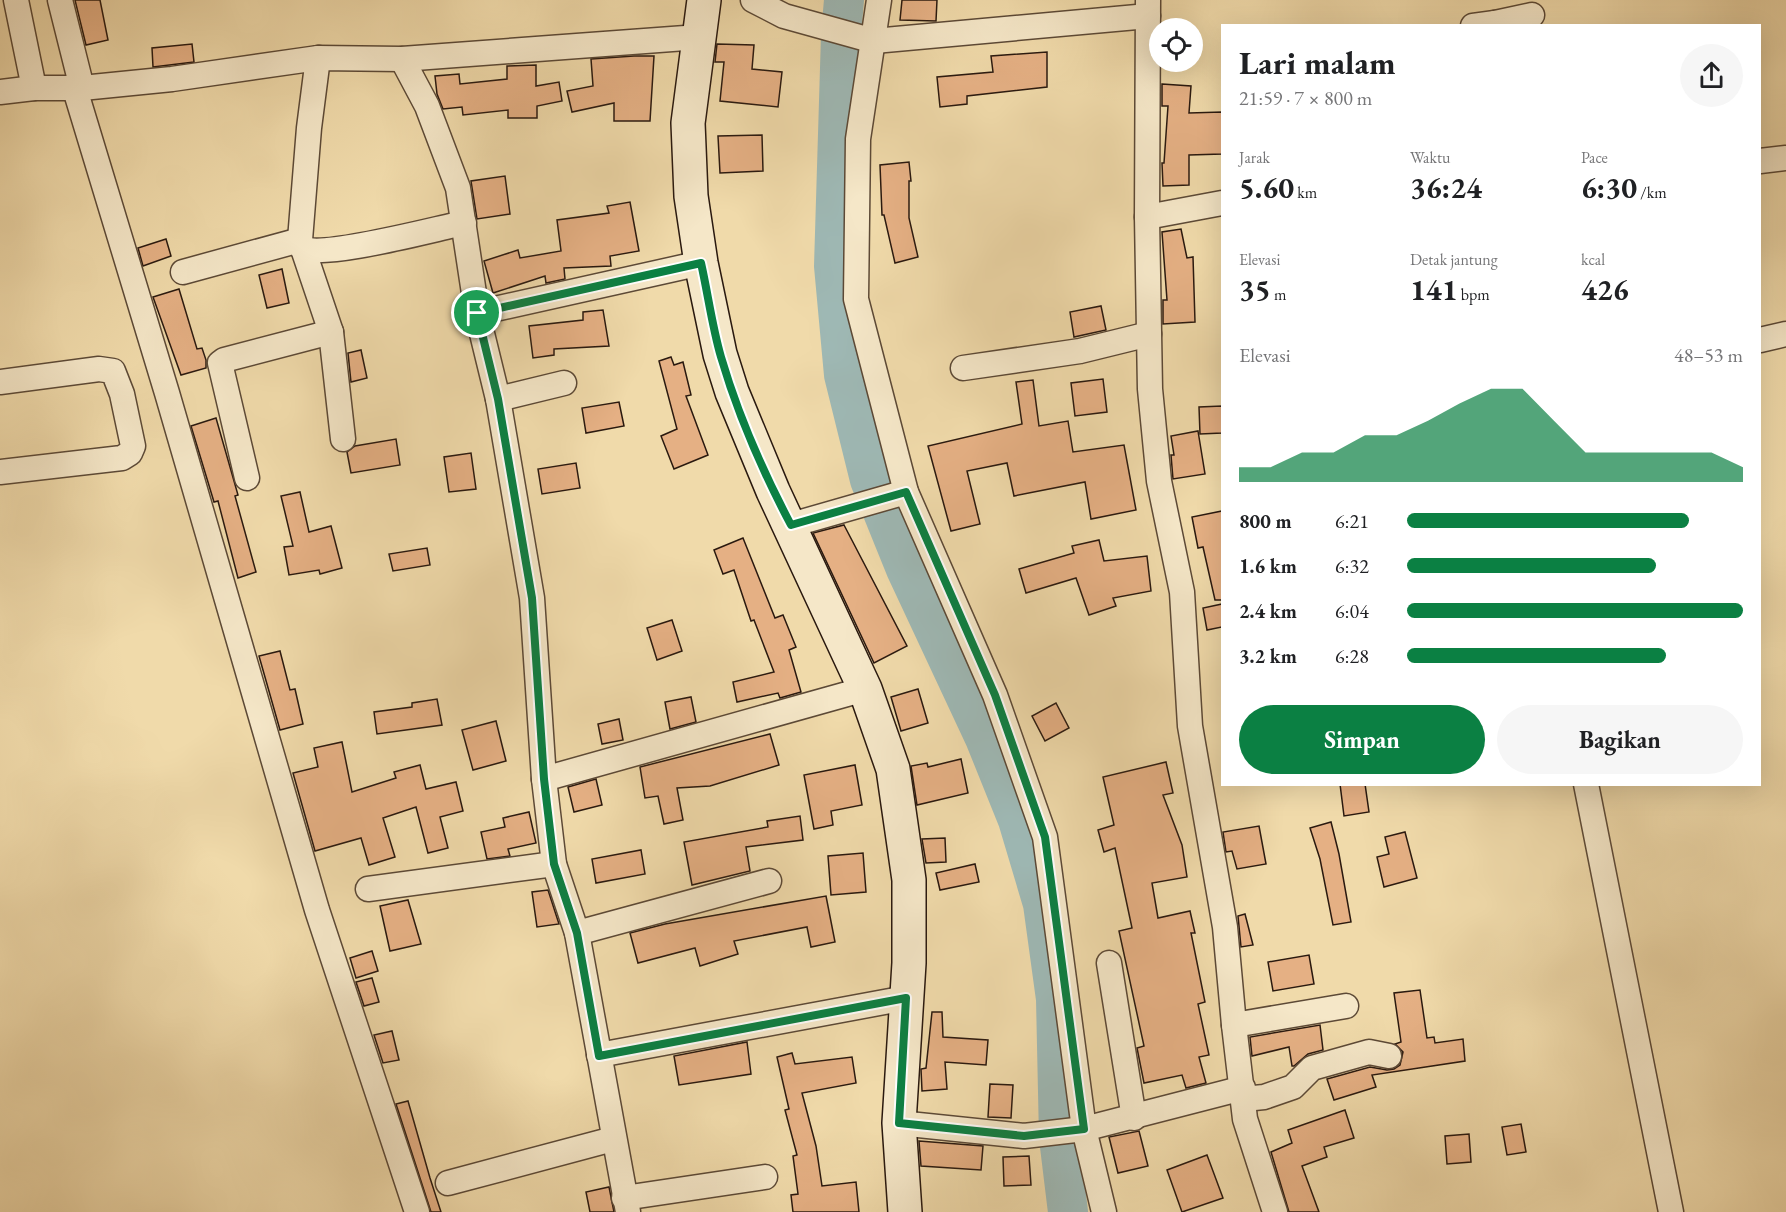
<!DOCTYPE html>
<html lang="id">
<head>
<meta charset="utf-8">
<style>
  :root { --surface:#fff; --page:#f6f6f6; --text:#202124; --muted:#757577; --accent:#0b8043 }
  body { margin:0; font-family:"EB Garamond",serif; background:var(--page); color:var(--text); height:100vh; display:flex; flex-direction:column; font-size:22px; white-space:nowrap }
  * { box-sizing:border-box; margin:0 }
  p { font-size:20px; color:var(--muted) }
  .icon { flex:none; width:33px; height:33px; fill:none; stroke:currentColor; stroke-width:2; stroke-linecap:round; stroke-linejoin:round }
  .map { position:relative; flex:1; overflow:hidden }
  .side { position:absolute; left:1221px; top:24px; width:540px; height:762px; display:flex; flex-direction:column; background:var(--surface); border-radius:0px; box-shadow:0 6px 24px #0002 }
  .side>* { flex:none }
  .fabs { position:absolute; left:1149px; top:18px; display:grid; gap:12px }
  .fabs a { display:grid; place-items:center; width:54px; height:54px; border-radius:50%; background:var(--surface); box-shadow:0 6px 24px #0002; font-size:30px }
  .pin { position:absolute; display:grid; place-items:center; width:51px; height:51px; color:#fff; margin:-26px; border:3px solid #fff; border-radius:50%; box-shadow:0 2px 6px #0007 }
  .round { display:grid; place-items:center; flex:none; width:63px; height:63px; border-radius:32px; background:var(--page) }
  .summary { display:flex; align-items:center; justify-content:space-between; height:102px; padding:0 18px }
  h1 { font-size:33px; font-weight:700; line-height:45px }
  .stats { display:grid; grid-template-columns:repeat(3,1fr); gap:9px; height:102px; padding:6px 18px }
  .stats div { display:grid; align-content:center }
  .stats b { font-size:30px; font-weight:700 }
  .stats small { font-size:16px; font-weight:400 }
  .stats p { font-size:16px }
  .chart { height:168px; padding:12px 18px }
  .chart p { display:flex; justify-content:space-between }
  .chart svg { width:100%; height:108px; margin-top:6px; fill:var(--accent); opacity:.7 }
  .primary-button { display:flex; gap:12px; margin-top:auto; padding:12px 18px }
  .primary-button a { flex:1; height:69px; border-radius:36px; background:var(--accent); color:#fff; font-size:24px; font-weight:700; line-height:69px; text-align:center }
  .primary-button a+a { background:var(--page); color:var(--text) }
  ul { padding:0 18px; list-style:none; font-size:20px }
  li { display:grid; grid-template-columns:96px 72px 1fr; align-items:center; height:45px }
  li i { height:15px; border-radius:8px; background:var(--accent) }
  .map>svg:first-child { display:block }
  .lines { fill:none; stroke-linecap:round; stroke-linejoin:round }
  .river { stroke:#9eb8b4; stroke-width:40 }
  .building { fill:#e5b084; stroke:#2a190f; stroke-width:1.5 }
  .minor-casing { stroke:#5c4936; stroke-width:27 }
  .secondary-casing { stroke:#2a190f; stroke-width:36 }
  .minor { stroke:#f5e7c8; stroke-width:24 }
  .secondary { stroke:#f5e7c8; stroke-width:33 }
  .route-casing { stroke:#fff; stroke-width:12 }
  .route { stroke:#0b8043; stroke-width:8 }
</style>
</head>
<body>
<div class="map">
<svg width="1786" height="1212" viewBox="0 0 1786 1212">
  <rect width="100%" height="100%" fill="#f0daaa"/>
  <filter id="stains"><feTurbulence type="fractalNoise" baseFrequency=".00333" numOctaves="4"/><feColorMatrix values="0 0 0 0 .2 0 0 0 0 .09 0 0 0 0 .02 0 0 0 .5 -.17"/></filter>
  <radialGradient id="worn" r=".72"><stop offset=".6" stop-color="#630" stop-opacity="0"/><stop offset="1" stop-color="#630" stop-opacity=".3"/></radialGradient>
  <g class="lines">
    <polyline class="river" points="844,0 841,35 834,266 844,375 870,480 906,569 985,738 1018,820 1043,904 1056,999 1059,1138 1068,1212"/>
  </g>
  <g class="building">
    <polygon points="75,0 100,0 108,40 86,45"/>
    <polygon points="902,0 937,0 936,21 900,20"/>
    <polygon points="192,44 194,62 153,67 152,48"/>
    <polygon points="717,44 754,45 752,69 782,72 778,107 720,101 724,62 715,62"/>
    <polygon points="1047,52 1047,87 967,96 967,104 940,107 937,77 993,72 991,56"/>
    <polygon points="634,56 654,56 650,121 614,121 614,103 572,112 567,91 593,86 591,59"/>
    <polygon points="536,65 536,86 559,82 562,101 537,106 537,118 508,118 508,110 463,115 462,107 443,109 437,94 435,76 459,74 460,84 507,79 507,66"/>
    <polygon points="1162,84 1191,86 1189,113 1222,112 1222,154 1189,155 1189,185 1163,186 1162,163 1164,163 1168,106 1162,106"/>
    <polygon points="762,135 763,171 720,173 718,136"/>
    <polygon points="909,162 911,181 909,181 909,218 918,257 895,263 884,215 882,215 880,165"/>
    <polygon points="505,176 510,214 477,219 471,181"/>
    <polygon points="630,202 639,251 610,256 611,266 564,268 565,279 546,283 545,276 493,293 484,261 518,250 520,258 561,251 557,220 609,213 607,206"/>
    <polygon points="1181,229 1187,258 1193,257 1195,322 1163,324 1163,300 1167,300 1162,232"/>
    <polygon points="166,239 171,256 143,266 138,248"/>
    <polygon points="282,269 289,303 267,308 259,275"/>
    <polygon points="179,289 197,349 202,348 206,360 206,368 181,375 153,297"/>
    <polygon points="1101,306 1106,330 1074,337 1070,312"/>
    <polygon points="603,310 609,346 554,349 554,355 533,358 529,326 583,320 583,312"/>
    <polygon points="361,350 367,378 351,382 348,353"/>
    <polygon points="671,357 674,365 683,362 691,395 686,396 708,455 674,469 661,436 677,429 659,361"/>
    <polygon points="1103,379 1107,412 1075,416 1071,383"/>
    <polygon points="1033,380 1039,426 1068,421 1073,452 1124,445 1136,510 1091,519 1085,482 1014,496 1007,463 967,471 980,524 951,531 928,446 1022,424 1016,382"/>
    <polygon points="619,402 624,426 586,433 582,408"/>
    <polygon points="1222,406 1222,433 1200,434 1199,407"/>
    <polygon points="216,418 238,495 235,496 256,572 238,578 218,501 214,502 191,426"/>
    <polygon points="1198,431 1205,474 1173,479 1171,455 1174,455 1171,436"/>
    <polygon points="396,439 400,465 351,473 347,452 355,446"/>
    <polygon points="471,453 476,489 449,492 444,457"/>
    <polygon points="576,463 580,488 542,494 538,469"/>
    <polygon points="300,492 309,532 331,526 342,568 320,574 319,570 289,575 284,547 293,546 281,496"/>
    <polygon points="1222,511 1222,600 1215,600 1203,547 1198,548 1192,517"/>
    <polygon points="844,525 907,646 874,663 813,533"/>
    <polygon points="743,538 775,618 783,615 796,647 789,650 801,692 780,698 778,693 737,702 733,682 774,672 754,620 751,621 734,570 723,574 714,550"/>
    <polygon points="1099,540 1104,561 1147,556 1151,591 1113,598 1116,606 1089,615 1076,578 1026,593 1019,569 1074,553 1072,546"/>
    <polygon points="427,548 430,565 393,571 389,554"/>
    <polygon points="1222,604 1222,627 1207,630 1203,608"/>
    <polygon points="672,620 682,651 657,660 647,628"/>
    <polygon points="280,651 290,690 295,689 303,724 280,730 259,656"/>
    <polygon points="918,689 928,723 901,731 891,697"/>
    <polygon points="691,697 696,722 670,729 665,702"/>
    <polygon points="437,699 442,725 377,734 374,712 412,707 412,703"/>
    <polygon points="1056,703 1069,728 1045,741 1032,716"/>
    <polygon points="619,719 623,740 602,744 598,724"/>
    <polygon points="496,721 506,761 473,770 462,730"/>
    <polygon points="770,734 779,765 710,786 677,788 683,820 664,824 658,796 645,798 640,767"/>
    <polygon points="342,742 352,792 396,778 394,772 420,765 426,789 456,782 463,811 440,817 448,848 428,853 416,807 383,818 395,857 369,865 361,838 315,851 293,773 318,767 314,748"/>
    <polygon points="961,759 968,793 917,805 911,766 927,763 928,767"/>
    <polygon points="1166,762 1173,793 1163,795 1182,845 1187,877 1152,883 1158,918 1190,911 1195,933 1191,933 1205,1002 1198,1004 1209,1055 1199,1057 1206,1083 1186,1088 1182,1075 1144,1083 1137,1048 1144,1046 1119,931 1132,928 1115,848 1104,852 1098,830 1114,825 1103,777"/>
    <polygon points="855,765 862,805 831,811 833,825 814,829 804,775"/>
    <polygon points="596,779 602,805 574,812 568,787"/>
    <polygon points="1340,784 1365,784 1369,812 1344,816"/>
    <polygon points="529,812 536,843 508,849 510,856 487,859 481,832 505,827 503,818"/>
    <polygon points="800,816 803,840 746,847 750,871 692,885 684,842 768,827 767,821"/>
    <polygon points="1331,822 1339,854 1351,922 1333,925 1320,859 1310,828"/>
    <polygon points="1259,826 1266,864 1237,869 1232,851 1226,852 1223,832"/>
    <polygon points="1405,832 1417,878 1384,887 1377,857 1389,854 1385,837"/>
    <polygon points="945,838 946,862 926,863 922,839"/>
    <polygon points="641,850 645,874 596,883 592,859"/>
    <polygon points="863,853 866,892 831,895 828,856"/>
    <polygon points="975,864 979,882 940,890 936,873"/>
    <polygon points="548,890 559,924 537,927 532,892"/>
    <polygon points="826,896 835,942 811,947 807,927 734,941 738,954 700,966 695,948 638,963 630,933 665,924"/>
    <polygon points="408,900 421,944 390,951 380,906"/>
    <polygon points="1245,914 1253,945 1241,947 1238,916"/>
    <polygon points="372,951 378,971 356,978 350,958"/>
    <polygon points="1309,955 1314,984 1273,991 1268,962"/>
    <polygon points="372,978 379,1002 364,1006 356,982"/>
    <polygon points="1420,990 1427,1038 1434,1037 1435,1043 1463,1039 1465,1061 1372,1075 1376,1087 1334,1100 1327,1079 1370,1067 1387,1070 1394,1069 1400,1065 1403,1052 1395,1044 1401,1042 1394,993"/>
    <polygon points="932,1012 942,1012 943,1037 988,1040 986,1065 945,1062 947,1089 922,1091 921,1069 926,1068"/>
    <polygon points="1320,1025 1323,1050 1308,1054 1294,1066 1292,1066 1289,1047 1252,1056 1250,1037"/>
    <polygon points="392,1031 399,1060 383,1063 374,1035"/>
    <polygon points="747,1042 751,1074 679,1085 674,1056"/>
    <polygon points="792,1053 795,1064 852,1057 856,1083 802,1093 816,1146 822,1186 856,1182 859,1212 793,1212 791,1195 798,1194 793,1156 797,1155 785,1110 789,1109 777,1057"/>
    <polygon points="990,1084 1013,1085 1011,1118 988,1117"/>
    <polygon points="408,1101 430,1178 441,1212 431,1212 396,1104"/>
    <polygon points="1345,1110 1354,1138 1324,1147 1327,1157 1302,1166 1319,1212 1289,1212 1271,1152 1292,1143 1288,1130"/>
    <polygon points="1521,1124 1526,1152 1507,1155 1502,1127"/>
    <polygon points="1139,1131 1148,1166 1118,1173 1109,1137"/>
    <polygon points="1469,1134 1471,1162 1447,1164 1445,1136"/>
    <polygon points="919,1141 983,1146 981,1170 921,1166"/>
    <polygon points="1207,1155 1223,1198 1182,1212 1167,1170"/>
    <polygon points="1029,1156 1031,1185 1004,1186 1003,1157"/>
    <polygon points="609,1187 614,1212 590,1212 586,1192"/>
  </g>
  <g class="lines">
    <defs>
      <g id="minor">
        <polyline points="16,0 34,88"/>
        <polyline points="60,0 82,88"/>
        <polyline points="753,0 784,16 874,41 1148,16"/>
        <polyline points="879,0 858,139 856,299 906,492 995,695 1045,837 1084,1129 1104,1212"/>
        <polyline points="1148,0 1147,217 1150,389 1159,481 1182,592 1190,726 1225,927 1234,1025 1245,1119 1275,1212"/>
        <polyline points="1495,23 1532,15"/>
        <polyline points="1473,26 1495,23 1495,26"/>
        <polyline points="318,58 309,128 300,240 331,332 343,439"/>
        <polyline points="402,59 427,106 458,188 477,313 498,399 532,598 544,779 554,864 577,933 628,1212"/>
        <polyline points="74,86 167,393 317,910 417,1212"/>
        <polyline points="0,92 34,88 82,88 172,79 318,58 402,59 699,37"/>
        <polyline points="1760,161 1786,158"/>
        <polyline points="1147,217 1222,203"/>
        <path d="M302 248C323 259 434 229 464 223"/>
        <polyline points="183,272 300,240"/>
        <polyline points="477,313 701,263"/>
        <polyline points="1760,340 1786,334"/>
        <polyline points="963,368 1080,351 1149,334"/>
        <polyline points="0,382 99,369 113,371 122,394 133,446 130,453 122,458 0,472"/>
        <polyline points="498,399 564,383"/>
        <polyline points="247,478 220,363 224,360 331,332"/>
        <polyline points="791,525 906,492"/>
        <polyline points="544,779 865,689"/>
        <polyline points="1586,784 1671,1212"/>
        <polyline points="368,889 554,864"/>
        <polyline points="577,933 769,881"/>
        <polyline points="1109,963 1134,1118"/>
        <polyline points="1234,1025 1346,1006"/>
        <polyline points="599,1055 906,998"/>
        <polyline points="1244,1099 1264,1097 1293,1087 1312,1068 1369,1052 1389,1056"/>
        <polyline points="899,1123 1024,1136 1084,1129 1243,1088"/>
        <polyline points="448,1183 613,1139"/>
        <polyline points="624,1198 765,1177"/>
      </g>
      <polyline id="secondary" points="704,0 688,123 691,196 701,263 720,354 732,392 773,491 865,689 893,769 909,880 909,963 899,1123 905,1212"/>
    </defs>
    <use href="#minor" class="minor-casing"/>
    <use href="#secondary" class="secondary-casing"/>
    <use href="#minor" class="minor"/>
    <use href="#secondary" class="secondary"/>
  </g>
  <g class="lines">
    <defs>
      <path id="route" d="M701 263C708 294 712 326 721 357 738 415 763 472 791 525L906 492 995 695 1045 837 1084 1129 1024 1136 899 1123 906 998 599 1056 577 933 554 864 544 779 532 598 498 399 477 313Z"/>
    </defs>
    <use href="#route" class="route-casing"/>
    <use href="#route" class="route"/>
  </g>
  <rect width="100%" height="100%" filter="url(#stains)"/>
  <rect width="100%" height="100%" fill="url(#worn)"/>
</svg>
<div class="fabs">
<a><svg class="icon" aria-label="locate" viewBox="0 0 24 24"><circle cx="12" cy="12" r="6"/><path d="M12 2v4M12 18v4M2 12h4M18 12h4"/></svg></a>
</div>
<div class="pin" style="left:477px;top:313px;background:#1e9e55"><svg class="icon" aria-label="arrive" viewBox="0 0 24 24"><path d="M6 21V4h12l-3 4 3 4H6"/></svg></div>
<section class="side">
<div class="summary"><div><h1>Lari malam</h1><p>21:59 · 7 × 800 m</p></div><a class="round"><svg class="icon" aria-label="share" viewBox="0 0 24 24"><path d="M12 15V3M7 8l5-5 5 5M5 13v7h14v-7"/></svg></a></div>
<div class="stats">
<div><p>Jarak</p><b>5.60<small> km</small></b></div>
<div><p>Waktu</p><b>36:24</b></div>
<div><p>Pace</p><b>6:30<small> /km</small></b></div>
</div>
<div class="stats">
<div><p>Elevasi</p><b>35<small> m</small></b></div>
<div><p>Detak jantung</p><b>141<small> bpm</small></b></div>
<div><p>kcal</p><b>426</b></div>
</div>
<div class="chart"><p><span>Elevasi</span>48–53 m</p>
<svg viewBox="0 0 160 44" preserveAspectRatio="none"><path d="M0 44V38L10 38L20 32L30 32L40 25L50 25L60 19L70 12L80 6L90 6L100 19L110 32L120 32L130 32L140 32L150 32L160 38V44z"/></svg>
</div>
<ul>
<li><b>800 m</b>6:21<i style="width:84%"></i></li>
<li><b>1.6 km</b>6:32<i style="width:74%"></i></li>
<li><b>2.4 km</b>6:04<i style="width:100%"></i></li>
<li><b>3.2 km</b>6:28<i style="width:77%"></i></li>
</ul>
<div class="primary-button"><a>Simpan</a><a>Bagikan</a></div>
</section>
</div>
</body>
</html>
